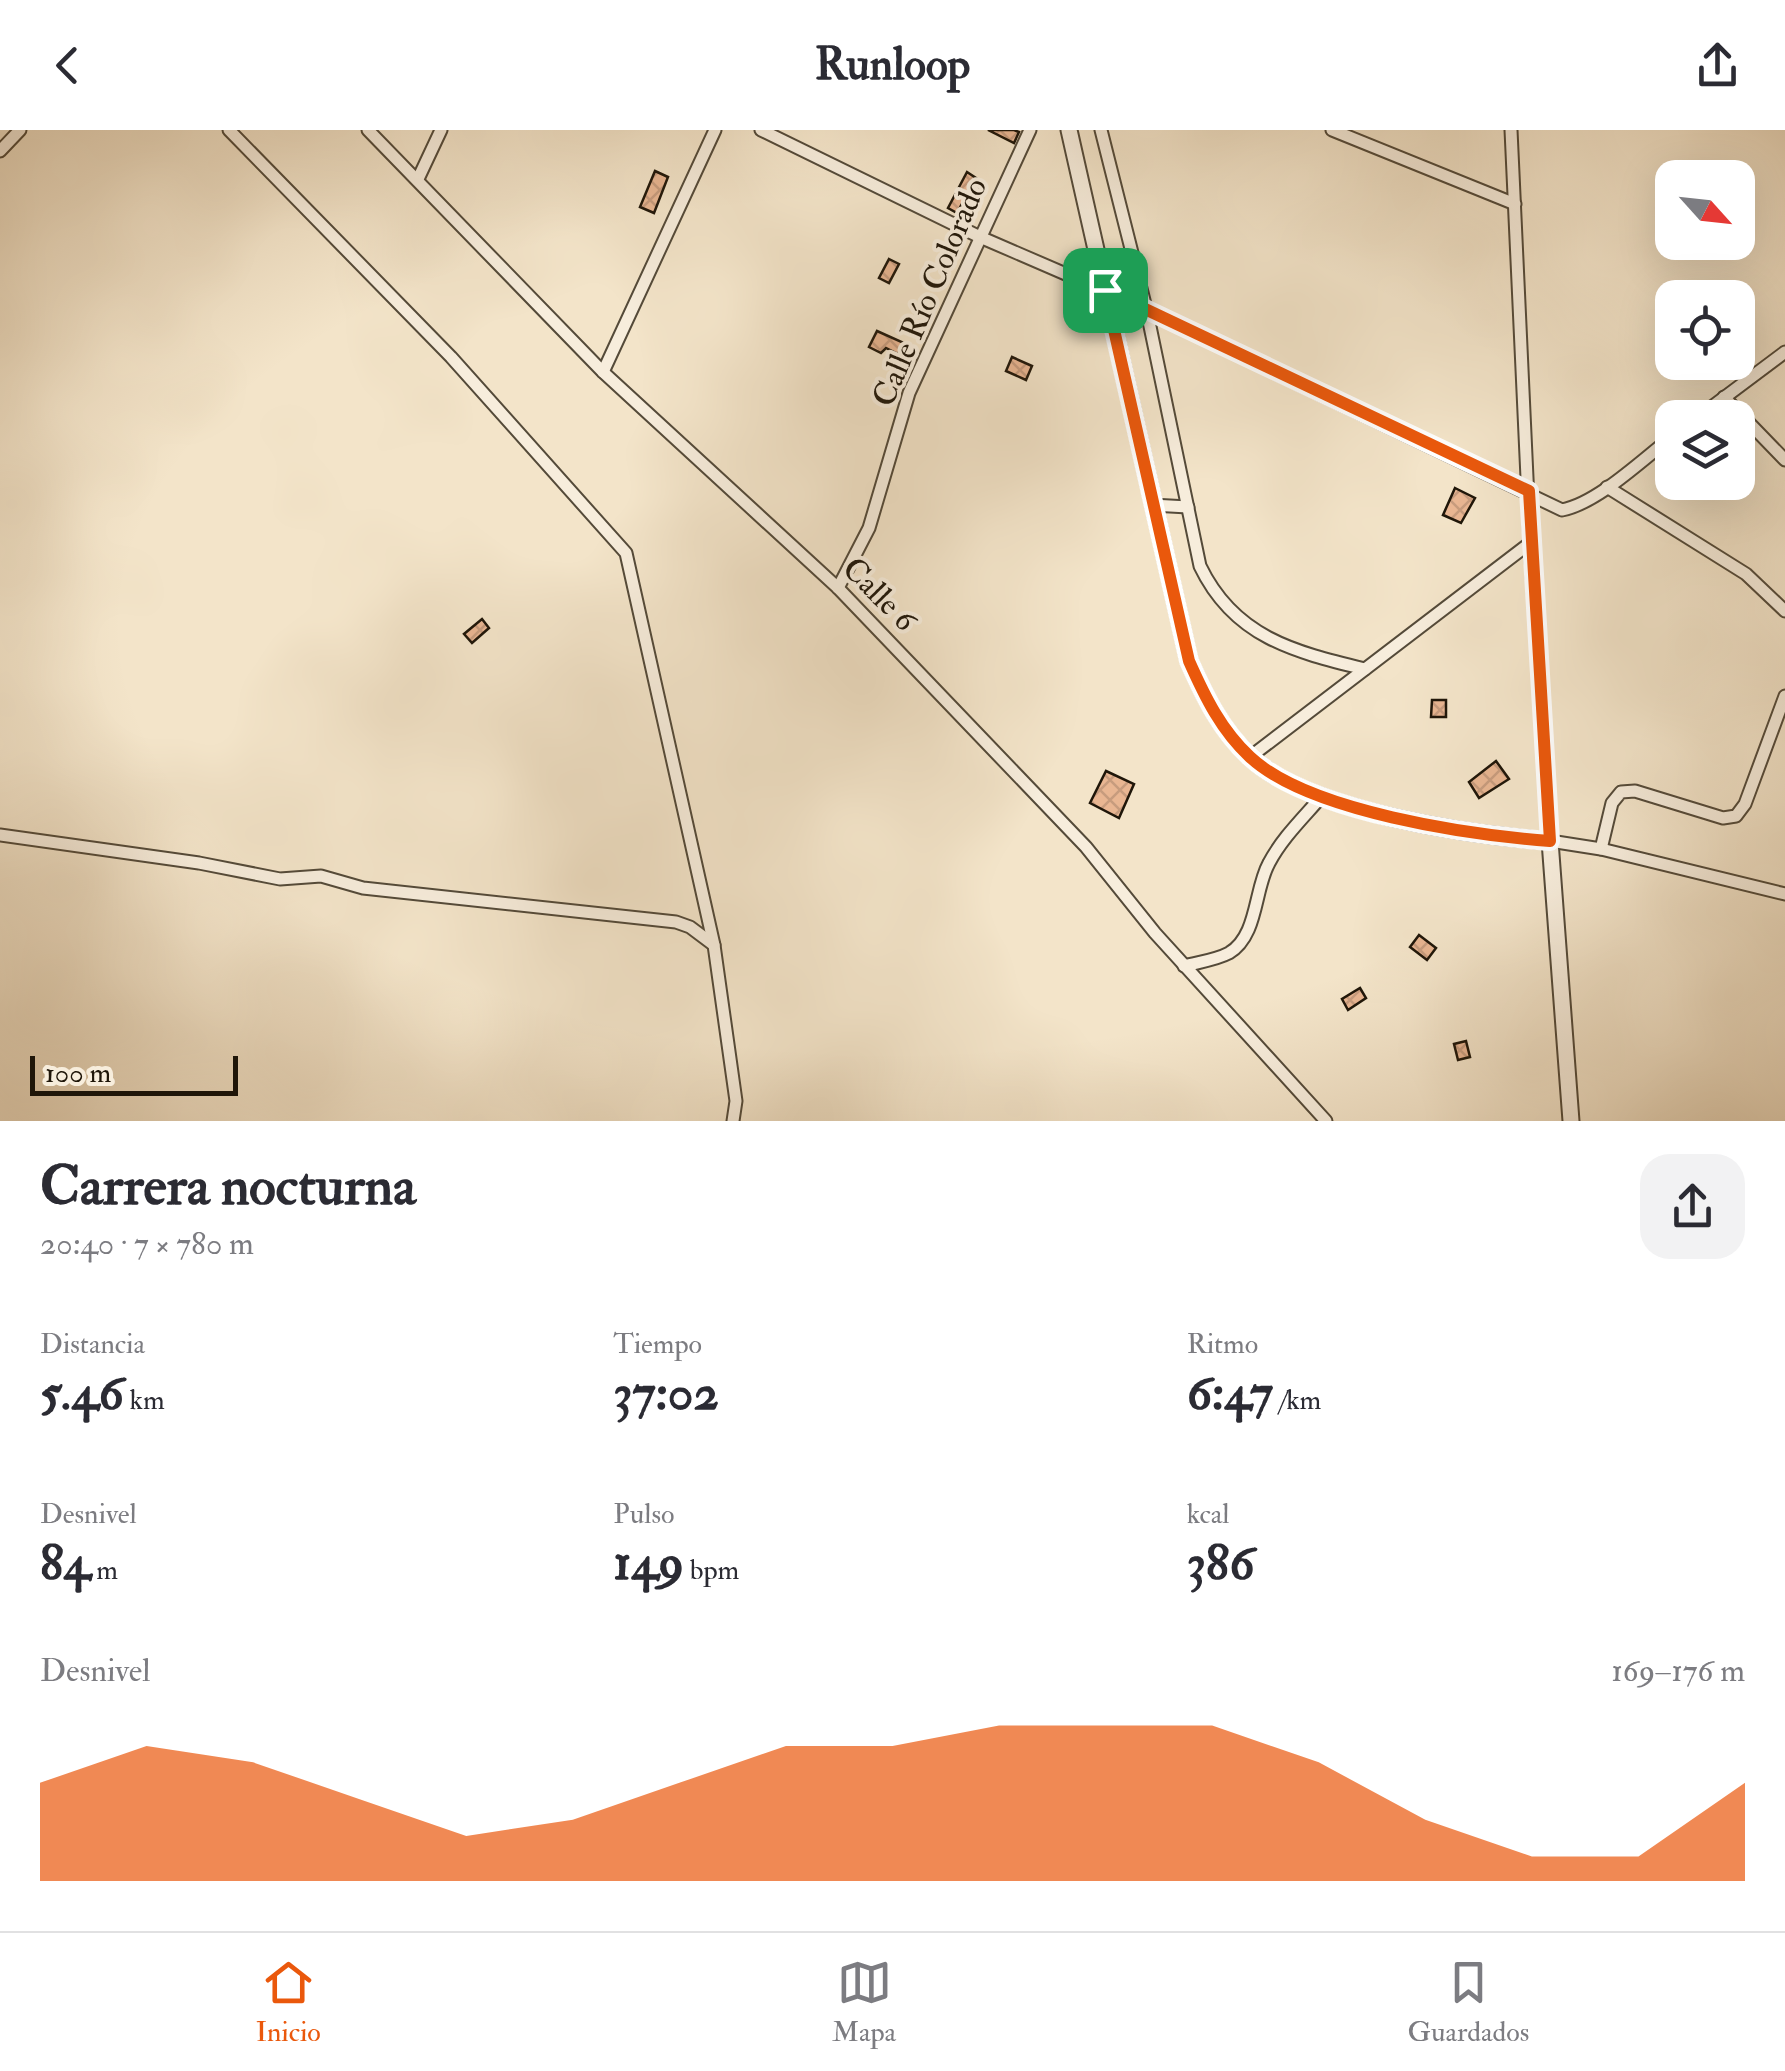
<!DOCTYPE html>
<html lang="es">
<head>
<meta charset="utf-8">
<style>
  :root { --surface:#fff; --page:#f2f2f3; --text:#2b2b33; --muted:#7c7c81; --line:#e1e1e2; --accent:#ea580c }
  body { margin:0; font-family:"IM FELL Double Pica",serif; background:var(--page); color:var(--text); height:100vh; display:flex; flex-direction:column; font-size:38px; white-space:nowrap }
  * { box-sizing:border-box; margin:0 }
  p { font-size:32px; color:var(--muted) }
  .icon { flex:none; width:55px; height:55px; fill:none; stroke:currentColor; stroke-width:2; stroke-linecap:round; stroke-linejoin:round }
  .map { position:relative; height:991px; overflow:hidden }
  .drawer { display:flex; flex-direction:column; background:var(--surface); flex:1 }
  .drawer>* { flex:none }
  .needle { width:65px; rotate:117deg }
  .tools { position:absolute; left:1655px; top:30px; display:grid; gap:20px }
  .tools a { display:grid; place-items:center; width:100px; height:100px; border-radius:20px; background:var(--surface); box-shadow:0 10px 40px #0002; font-size:50px }
  .scale { position:absolute; left:30px; bottom:25px; width:208px; box-sizing:border-box; padding-left:10px; border:5px solid #1f1609; border-top:0; font-size:28px; line-height:35px; white-space:nowrap; color:#1f1609; -webkit-text-stroke:8px #f7eddc; paint-order:stroke }
  .pin { position:absolute; display:grid; place-items:center; width:85px; height:85px; color:#fff; margin:-42px; border-radius:20px; box-shadow:0 5px 15px #0006 }
  .round { display:grid; place-items:center; flex:none; width:105px; height:105px; border-radius:30px; background:var(--page) }
  .headline { display:flex; align-items:center; justify-content:space-between; height:170px; padding:0 40px }
  h1 { font-size:55px; font-weight:700; line-height:75px }
  .stats { display:grid; grid-template-columns:repeat(3,1fr); gap:15px; height:170px; padding:10px 40px }
  .stats div { display:grid; align-content:center }
  .stats b { font-size:50px; font-weight:700 }
  .stats small { font-size:28px; font-weight:400 }
  .stats p { font-size:28px }
  .chart { height:280px; padding:20px 40px }
  .chart p { display:flex; justify-content:space-between }
  .chart svg { width:100%; height:180px; margin-top:10px; fill:var(--accent); opacity:.7 }
  header { display:flex; justify-content:space-between; align-items:center; height:130px; padding:0 40px; background:var(--surface); font-size:45px; font-weight:700 }
  .dock { display:flex; justify-content:space-around; align-items:center; height:140px; border-top:2px solid var(--line); background:var(--surface); font-size:28px; color:var(--muted) }
  .dock a { display:grid; justify-items:center; gap:5px }
  .dock .on { color:var(--accent) }
  .map>svg:first-child { display:block }
  .building { fill:url(#building-cross-hatch); stroke:#1f1609; stroke-width:2.5 }
  .lines { fill:none; stroke-linecap:round; stroke-linejoin:round }
  .minor-casing { stroke:#544a39; stroke-width:15 }
  .tertiary-casing { stroke:#544a39; stroke-width:19 }
  .minor { stroke:#f7eddc; stroke-width:11 }
  .tertiary { stroke:#f7eddc; stroke-width:15 }
  .route-casing { stroke:#fff; stroke-width:20 }
  .route { stroke:#ea580c; stroke-width:12 }
  .labels { text-anchor:middle; stroke-width:8; stroke-linejoin:round; paint-order:stroke }
  .street-label { font-size:32px; fill:#1f1609; stroke:#f7eddc }
</style>
</head>
<body>
<header><svg class="icon" aria-label="back" viewBox="0 0 24 24"><path d="M15 5l-7 7 7 7"/></svg>Runloop<svg class="icon" aria-label="share" viewBox="0 0 24 24"><path d="M12 15V3M7 8l5-5 5 5M5 13v7h14v-7"/></svg></header>
<div class="map">
<svg width="1785" height="991" viewBox="0 0 1785 991">
  <defs>
    <pattern id="building-cross-hatch" width="8" height="8" patternUnits="userSpaceOnUse" patternTransform="scale(2.5)"><rect width="8" height="8" fill="#e9b692"/><path d="M0 0l8 8M0 8l8-8" fill="none" stroke="#c79c7d"/></pattern>
  </defs>
  <rect width="100%" height="100%" fill="#f3e4c9"/>
  <filter id="stains"><feTurbulence type="fractalNoise" baseFrequency=".002" numOctaves="4"/><feColorMatrix values="0 0 0 0 .2 0 0 0 0 .09 0 0 0 0 .02 0 0 0 .5 -.17"/></filter>
  <radialGradient id="worn" r=".72"><stop offset=".6" stop-color="#630" stop-opacity="0"/><stop offset="1" stop-color="#630" stop-opacity=".3"/></radialGradient>
  <g class="building">
    <polygon points="988,0 1014,0 1019,2 1014,13"/>
    <polygon points="655,41 668,47 654,83 640,77"/>
    <polygon points="967,42 976,48 972,56 981,60 974,75 964,70 957,83 948,78"/>
    <polygon points="889,129 899,134 889,153 879,148"/>
    <polygon points="877,201 904,213 898,224 886,218 881,223 869,217"/>
    <polygon points="1012,227 1032,236 1026,250 1006,241"/>
    <polygon points="1455,358 1475,368 1461,393 1443,385"/>
    <polygon points="482,489 489,498 472,513 464,504"/>
    <polygon points="1432,570 1446,570 1446,587 1431,587"/>
    <polygon points="1496,631 1509,649 1479,668 1469,652"/>
    <polygon points="1106,641 1134,654 1119,688 1090,673"/>
    <polygon points="1419,805 1436,818 1427,830 1410,817"/>
    <polygon points="1360,858 1366,868 1348,880 1342,869"/>
    <polygon points="1466,911 1470,927 1458,930 1454,914"/>
  </g>
  <g class="lines">
    <defs>
      <g id="minor">
        <polyline points="229,0 451,227 626,423 714,815 736,971 733,991"/>
        <polyline points="368,0 603,242 838,458 1086,717 1155,803 1326,991"/>
        <path d="M761 0 980 107 1105 161 1562 380C1598 373 1643 329 1672 307"/>
        <path d="M1101 0 1147 182 1200 436C1234 507 1294 522 1365 539"/>
        <polyline points="1332,0 1515,74"/>
        <polyline points="1511,0 1530,413 1550,711 1601,719 1785,764"/>
        <polyline points="0,21 20,0"/>
        <polyline points="418,49 441,0"/>
        <polyline points="603,242 715,0"/>
        <polyline points="1724,267 1785,330"/>
        <polyline points="1697,288 1785,222"/>
        <polyline points="1607,357 1746,444 1785,481"/>
        <polyline points="1152,375 1188,377"/>
        <polyline points="838,458 869,398 909,263 1030,0"/>
        <polyline points="1250,627 1530,413"/>
        <polyline points="0,705 199,733 280,749 321,746 363,758 676,792 690,797 714,815"/>
        <polyline points="1601,719 1612,673 1621,662 1635,661 1723,688 1736,686 1745,674 1785,566"/>
        <path d="M1184 836C1199 832 1216 830 1229 823 1258 806 1254 760 1269 733 1282 708 1304 687 1322 666"/>
      </g>
      <path id="tertiary" d="M1069 0 1189 531C1205 567 1221 600 1250 627 1309 682 1470 705 1550 711L1571 991"/>
    </defs>
    <use href="#minor" class="minor-casing"/>
    <use href="#tertiary" class="tertiary-casing"/>
    <use href="#minor" class="minor"/>
    <use href="#tertiary" class="tertiary"/>
  </g>
  <g class="lines">
    <defs>
      <path id="route" d="M1105 160 1529 361 1550 711C1470 705 1309 682 1250 627 1221 600 1205 567 1189 531Z"/>
    </defs>
    <use href="#route" class="route-casing"/>
    <use href="#route" class="route"/>
  </g>
  <g class="labels">
    <g class="street-label">
      <text transform="translate(929 162) rotate(-67)" y="11">Calle Río Colorado</text>
      <text transform="translate(880 464) rotate(45)" y="11">Calle 6</text>
    </g>
  </g>
  <rect width="100%" height="100%" filter="url(#stains)"/>
  <rect width="100%" height="100%" fill="url(#worn)"/>
</svg>
<div class="tools">
<a><svg class="needle" viewBox="-14 -14 28 28"><path d="M0-13l5 13h-10z" fill="#e53935"/><path d="M0 13l5-13h-10z" fill="#7c7c81"/></svg></a>
<a><svg class="icon" aria-label="locate" viewBox="0 0 24 24"><circle cx="12" cy="12" r="6"/><path d="M12 2v4M12 18v4M2 12h4M18 12h4"/></svg></a>
<a><svg class="icon" aria-label="layers" viewBox="0 0 24 24"><path d="M12 4l9 5-9 5-9-5zM3 14l9 5 9-5"/></svg></a>
</div>
<div class="scale">100 m</div>
<div class="pin" style="left:1105px;top:160px;background:#1e9e55"><svg class="icon" aria-label="arrive" viewBox="0 0 24 24"><path d="M6 21V4h12l-3 4 3 4H6"/></svg></div>
</div>
<section class="drawer">
<div class="headline"><div><h1>Carrera nocturna</h1><p>20:40 · 7 × 780 m</p></div><a class="round"><svg class="icon" aria-label="share" viewBox="0 0 24 24"><path d="M12 15V3M7 8l5-5 5 5M5 13v7h14v-7"/></svg></a></div>
<div class="stats">
<div><p>Distancia</p><b>5.46<small> km</small></b></div>
<div><p>Tiempo</p><b>37:02</b></div>
<div><p>Ritmo</p><b>6:47<small> /km</small></b></div>
</div>
<div class="stats">
<div><p>Desnivel</p><b>84<small> m</small></b></div>
<div><p>Pulso</p><b>149<small> bpm</small></b></div>
<div><p>kcal</p><b>386</b></div>
</div>
<div class="chart"><p><span>Desnivel</span>169–176 m</p>
<svg viewBox="0 0 160 44" preserveAspectRatio="none"><path d="M0 44V20L10 11L20 15L30 24L40 33L50 29L60 20L70 11L80 11L90 6L100 6L110 6L120 15L130 29L140 38L150 38L160 20V44z"/></svg>
</div>
</section>
<nav class="dock">
<a class="on"><svg class="icon" aria-label="home" viewBox="0 0 24 24"><path d="M3 11l9-7 9 7M6 9v11h12V9"/></svg>Inicio</a>
<a><svg class="icon" aria-label="map" viewBox="0 0 24 24"><path d="M3 6l6-2 6 2 6-2v14l-6 2-6-2-6 2zM9 4v14M15 6v14"/></svg>Mapa</a>
<a><svg class="icon" aria-label="saved" viewBox="0 0 24 24"><path d="M7 4h10v16l-5-4-5 4z"/></svg>Guardados</a>
</nav>
</body>
</html>
